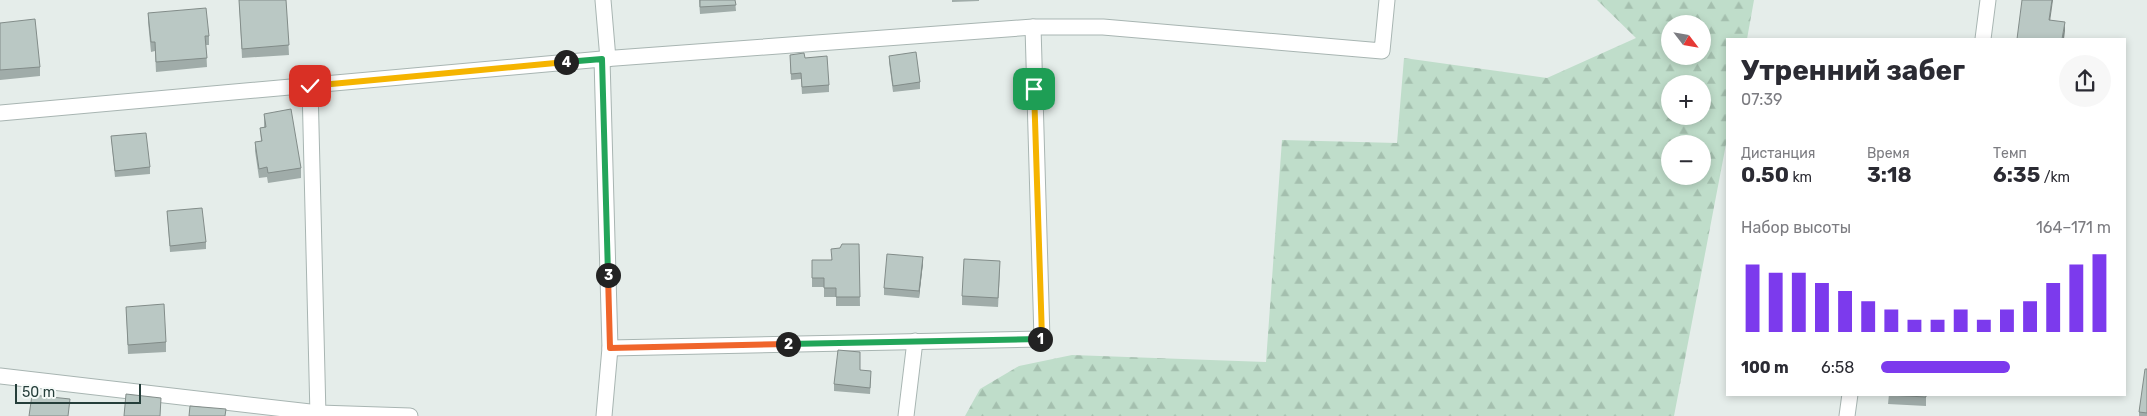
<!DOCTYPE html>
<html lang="ru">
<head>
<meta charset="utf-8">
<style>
  :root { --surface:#fff; --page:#f7f7f7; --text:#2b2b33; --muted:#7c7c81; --accent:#7c3aed }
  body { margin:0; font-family:Rubik,sans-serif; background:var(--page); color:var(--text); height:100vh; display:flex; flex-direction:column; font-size:19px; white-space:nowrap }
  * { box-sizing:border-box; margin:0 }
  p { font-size:16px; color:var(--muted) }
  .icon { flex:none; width:28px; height:28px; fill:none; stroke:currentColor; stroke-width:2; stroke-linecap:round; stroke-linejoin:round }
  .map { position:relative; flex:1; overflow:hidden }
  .panel { position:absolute; left:1726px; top:38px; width:400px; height:358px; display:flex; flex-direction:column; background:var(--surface); border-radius:0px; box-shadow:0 2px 8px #0003 }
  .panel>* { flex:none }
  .needle { width:32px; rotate:121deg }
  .controls { position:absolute; left:1661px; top:15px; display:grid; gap:10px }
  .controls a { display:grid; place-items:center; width:50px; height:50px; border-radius:50%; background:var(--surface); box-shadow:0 2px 8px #0003; font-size:25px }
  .scale { position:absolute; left:15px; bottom:12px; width:126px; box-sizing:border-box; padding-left:5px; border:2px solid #253e3a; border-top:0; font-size:14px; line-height:18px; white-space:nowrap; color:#253e3a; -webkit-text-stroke:4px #f5faf8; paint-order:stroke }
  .pin { position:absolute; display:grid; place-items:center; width:42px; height:42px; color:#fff; margin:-21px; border-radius:10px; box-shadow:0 2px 8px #0006 }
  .km { position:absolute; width:25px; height:25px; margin:-12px; border-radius:50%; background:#222; color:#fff; font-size:14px; line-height:25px; text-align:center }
  .round { display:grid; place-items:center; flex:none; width:52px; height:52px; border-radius:26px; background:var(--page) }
  .headline { display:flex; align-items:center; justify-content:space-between; height:85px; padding:0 15px }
  h1 { font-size:28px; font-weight:700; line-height:38px }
  .metrics { display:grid; grid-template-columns:repeat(3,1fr); gap:8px; height:85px; padding:5px 15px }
  .metrics div { display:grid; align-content:center }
  .metrics b { font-size:21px; font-weight:700 }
  .metrics small { font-size:14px; font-weight:400 }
  .metrics p { font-size:14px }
  .chart { height:140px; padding:10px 15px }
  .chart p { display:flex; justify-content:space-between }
  .chart svg { width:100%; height:90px; margin-top:5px; stroke:var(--accent); stroke-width:6 }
  ul { padding:0 15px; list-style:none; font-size:16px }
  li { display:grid; grid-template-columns:80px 60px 1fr; align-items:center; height:38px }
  li i { height:12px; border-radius:6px; background:var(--accent) }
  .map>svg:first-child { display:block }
  .forest { fill:url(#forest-firs); fill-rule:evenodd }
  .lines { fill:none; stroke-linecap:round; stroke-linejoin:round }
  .minor-casing { stroke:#a8b5b2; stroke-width:17 }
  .minor { stroke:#fff; stroke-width:15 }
  .wall { fill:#a0aca9 }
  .shaded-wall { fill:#828c89 }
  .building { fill:#bac8c4; stroke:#828c89 }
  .split-1-casing { stroke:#fff; stroke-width:10 }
  .split-2-casing { stroke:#fff; stroke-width:10 }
  .split-3-casing { stroke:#fff; stroke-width:10 }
  .split-4-casing { stroke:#fff; stroke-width:10 }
  .split-5-casing { stroke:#fff; stroke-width:10 }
  .split-1 { stroke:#f5b400; stroke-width:6 }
  .split-2 { stroke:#22a559; stroke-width:6 }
  .split-3 { stroke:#f0652b; stroke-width:6 }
  .split-4 { stroke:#22a559; stroke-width:6 }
  .split-5 { stroke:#f5b400; stroke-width:6 }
</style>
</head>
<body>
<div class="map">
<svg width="2147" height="416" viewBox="0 0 2147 416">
  <defs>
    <pattern id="forest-firs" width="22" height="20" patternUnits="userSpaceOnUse" patternTransform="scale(1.25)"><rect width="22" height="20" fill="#bfddca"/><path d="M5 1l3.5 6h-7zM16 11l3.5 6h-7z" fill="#a4bfae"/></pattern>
  </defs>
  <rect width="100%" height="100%" fill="#e5edea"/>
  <path class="forest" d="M1597 0H1754L1747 39H1728L1727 139 1674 416H965L980 389 1019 366 1072 355 1266 362 1282 140 1397 143 1404 58 1547 78 1636 38ZM1670 24H1702V56H1670ZM1670 84H1702V116H1670ZM1670 144H1702V176H1670Z"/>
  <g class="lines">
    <defs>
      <g id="minor">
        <polyline points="603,0 608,59"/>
        <polyline points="1983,39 1988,0"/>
        <polyline points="602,59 610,348 604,416"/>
        <polyline points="310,86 318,416"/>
        <polyline points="0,113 602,59 1033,27 1103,27 1382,51 1387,0"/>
        <polyline points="610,348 1042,339 1033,27"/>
        <polyline points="0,376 319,413 410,416"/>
        <polyline points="906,416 915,341"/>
        <polyline points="1847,416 1850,394"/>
      </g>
    </defs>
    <use href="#minor" class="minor-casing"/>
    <use href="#minor" class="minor"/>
  </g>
  <g class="wall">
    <polygon points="239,0 286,0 289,55 242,58"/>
    <polygon points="699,0 735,0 736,11 700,14"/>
    <polygon points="952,0 979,0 979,1 952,2"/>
    <polygon points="148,13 209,36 209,45 206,45 207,67 156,72 155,51 151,52 148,22"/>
    <polygon points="0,23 40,67 40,76 0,80"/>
    <polygon points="790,55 805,58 829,85 829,92 802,94 801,79 791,80"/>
    <polygon points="889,56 920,82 920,89 893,92 889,62"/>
    <polygon points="264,114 301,168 301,178 268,183 267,177 259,178 255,151 255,142 261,141 260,128 264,127"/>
    <polygon points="111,136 150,167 150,174 115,177"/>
    <polygon points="167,211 206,242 206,249 170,252"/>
    <polygon points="859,244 860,306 836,306 836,297 824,297 824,287 812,287 812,260 831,260 840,248"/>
    <polygon points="923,263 919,298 884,295 884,288"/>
    <polygon points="1000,271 998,307 962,305 962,296"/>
    <polygon points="126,307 166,342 166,352 128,354"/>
    <polygon points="2147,369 2147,416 2139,416 2139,412"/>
    <polygon points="860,370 871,377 870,394 834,391 834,384"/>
    <polygon points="1889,394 1926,394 1926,406 1888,404"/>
  </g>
  <g class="shaded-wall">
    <polygon points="2052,0 2053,0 2049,29 2049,20"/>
    <polygon points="2065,22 2065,31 2064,39 2062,39"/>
    <polygon points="923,257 923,263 919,298 919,291"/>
  </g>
  <g class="building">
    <polygon points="239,0 286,0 289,45 242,49"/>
    <polygon points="700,0 735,0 736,5 700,7"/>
    <polygon points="2022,0 2052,0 2049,20 2065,22 2062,39 2017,39"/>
    <polygon points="206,8 209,36 205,36 207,58 156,62 155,42 151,42 148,13"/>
    <polygon points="35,19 40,67 0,70 0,23"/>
    <polygon points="916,52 920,82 893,86 889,56"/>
    <polygon points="804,53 805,58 827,56 829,85 802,87 801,73 791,74 790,55"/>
    <polygon points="291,109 301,168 268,173 267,167 259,169 255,142 262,141 260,128 266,127 264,114"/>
    <polygon points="146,133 150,167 115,171 111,136"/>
    <polygon points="202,208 206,242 170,246 167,211"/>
    <polygon points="842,244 859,244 860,297 836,297 836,288 824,288 824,278 812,278 812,260 832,260 831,249 840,248"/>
    <polygon points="887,254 923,257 919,291 884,288"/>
    <polygon points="964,259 1000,261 998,298 962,296"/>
    <polygon points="164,304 166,342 128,345 126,307"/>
    <polygon points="838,350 860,352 860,370 871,371 870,388 834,384"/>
    <polygon points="2145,369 2147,369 2147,413 2139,412"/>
    <polygon points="126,394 161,398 160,416 124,416"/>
    <polygon points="1889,394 1926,394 1926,397 1888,395"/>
    <polygon points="32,395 70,399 68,416 29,416"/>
    <polygon points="190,406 226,409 225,416 189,416"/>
  </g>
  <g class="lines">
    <defs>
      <polyline id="split-1" points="1034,89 1042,338 1040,339"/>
      <polyline id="split-2" points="788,344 1040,339"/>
      <polyline id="split-3" points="608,275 610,348 788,344"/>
      <polyline id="split-4" points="566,62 602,59 608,275"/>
      <polyline id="split-5" points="310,86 566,62"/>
    </defs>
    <use href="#split-1" class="split-1-casing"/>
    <use href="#split-2" class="split-2-casing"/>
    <use href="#split-3" class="split-3-casing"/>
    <use href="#split-4" class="split-4-casing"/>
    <use href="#split-5" class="split-5-casing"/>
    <use href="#split-1" class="split-1"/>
    <use href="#split-2" class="split-2"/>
    <use href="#split-3" class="split-3"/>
    <use href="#split-4" class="split-4"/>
    <use href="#split-5" class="split-5"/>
  </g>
</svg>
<div class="controls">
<a><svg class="needle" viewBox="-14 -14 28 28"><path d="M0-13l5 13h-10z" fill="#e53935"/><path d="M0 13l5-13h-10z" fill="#7c7c81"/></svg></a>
<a>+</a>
<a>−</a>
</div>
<div class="scale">50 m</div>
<div class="pin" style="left:1034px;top:89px;background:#1e9e55"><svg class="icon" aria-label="arrive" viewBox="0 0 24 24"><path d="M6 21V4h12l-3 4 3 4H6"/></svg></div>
<div class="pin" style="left:310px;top:86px;background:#d93025"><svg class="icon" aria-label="check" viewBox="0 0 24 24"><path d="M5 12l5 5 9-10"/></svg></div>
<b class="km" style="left:1040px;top:339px">1</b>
<b class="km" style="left:788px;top:344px">2</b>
<b class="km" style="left:608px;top:275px">3</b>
<b class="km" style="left:566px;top:62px">4</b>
<section class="panel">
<div class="headline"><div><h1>Утренний забег</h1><p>07:39</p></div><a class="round"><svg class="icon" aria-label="share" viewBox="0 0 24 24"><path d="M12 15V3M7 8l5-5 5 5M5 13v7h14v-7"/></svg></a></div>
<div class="metrics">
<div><p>Дистанция</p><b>0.50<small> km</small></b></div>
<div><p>Время</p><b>3:18</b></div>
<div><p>Темп</p><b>6:35<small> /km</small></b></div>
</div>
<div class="chart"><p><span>Набор высоты</span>164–171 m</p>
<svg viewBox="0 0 160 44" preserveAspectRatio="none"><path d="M5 44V11M15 44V15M25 44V15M35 44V20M45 44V24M55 44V29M65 44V33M75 44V38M85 44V38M95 44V33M105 44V38M115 44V33M125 44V29M135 44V20M145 44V11M155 44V6"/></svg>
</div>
<ul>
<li><b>100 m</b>6:58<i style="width:56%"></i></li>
</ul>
</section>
</div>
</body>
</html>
